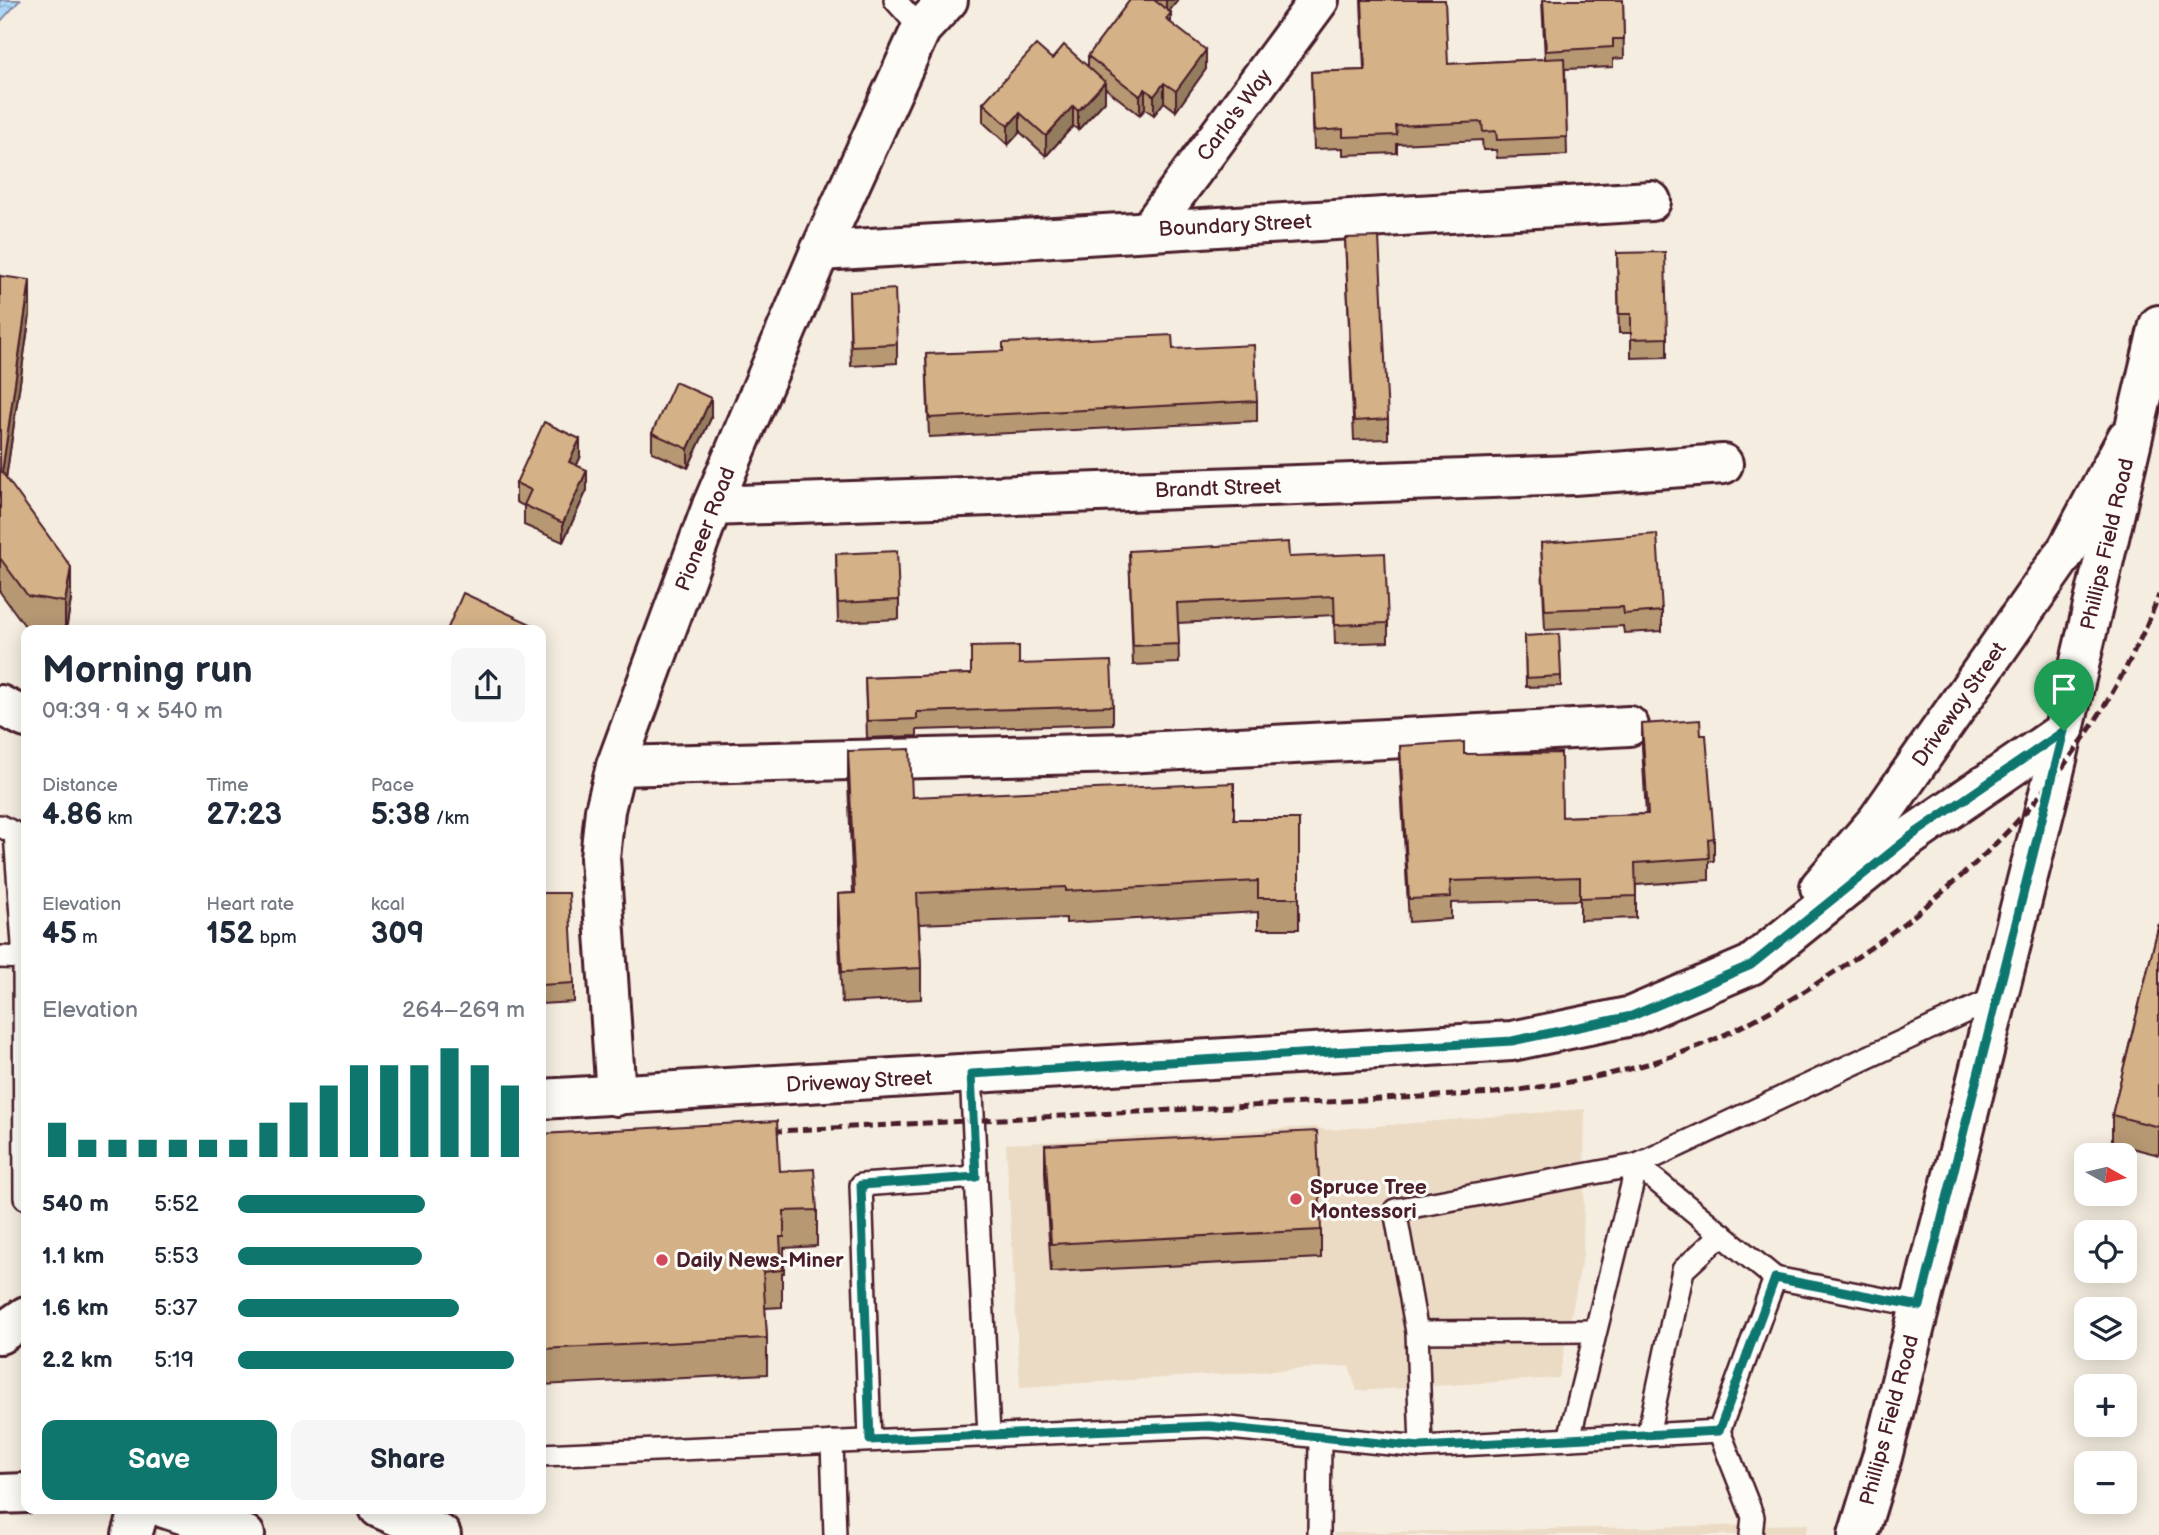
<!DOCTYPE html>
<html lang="en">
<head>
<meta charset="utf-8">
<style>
  :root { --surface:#fff; --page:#f6f6f7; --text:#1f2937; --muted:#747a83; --accent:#0f766e }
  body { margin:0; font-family:"Balsamiq Sans",sans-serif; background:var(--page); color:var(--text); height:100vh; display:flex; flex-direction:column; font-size:26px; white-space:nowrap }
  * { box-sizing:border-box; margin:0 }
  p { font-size:23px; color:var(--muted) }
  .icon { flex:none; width:38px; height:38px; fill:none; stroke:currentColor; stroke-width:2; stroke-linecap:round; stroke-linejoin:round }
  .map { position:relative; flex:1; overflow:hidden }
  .details { position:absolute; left:21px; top:625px; width:525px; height:889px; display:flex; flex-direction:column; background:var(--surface); border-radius:14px; box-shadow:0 4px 18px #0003 }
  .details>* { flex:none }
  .needle { width:46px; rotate:98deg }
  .controls { position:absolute; left:2074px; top:1143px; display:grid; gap:14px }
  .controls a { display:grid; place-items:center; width:63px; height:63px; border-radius:14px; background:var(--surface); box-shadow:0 4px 18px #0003; font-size:35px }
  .pin { position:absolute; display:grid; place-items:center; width:60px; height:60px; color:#fff; margin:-72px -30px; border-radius:50% 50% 50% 0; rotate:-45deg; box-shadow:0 0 7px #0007 }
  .pin .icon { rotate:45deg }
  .round { display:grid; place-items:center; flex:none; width:74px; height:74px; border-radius:14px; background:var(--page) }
  .headline { display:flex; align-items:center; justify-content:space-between; height:119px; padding:0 21px }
  h1 { font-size:38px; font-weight:700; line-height:52px }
  .metrics { display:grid; grid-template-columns:repeat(3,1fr); gap:10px; height:119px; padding:7px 21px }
  .metrics div { display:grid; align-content:center }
  .metrics b { font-size:30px; font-weight:700 }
  .metrics small { font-size:19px; font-weight:400 }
  .metrics p { font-size:19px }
  .chart { height:196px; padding:14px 21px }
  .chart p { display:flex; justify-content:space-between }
  .chart svg { width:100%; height:126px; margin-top:7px; stroke:var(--accent); stroke-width:6 }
  .primary-button { display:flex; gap:14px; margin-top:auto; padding:14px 21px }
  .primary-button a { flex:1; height:80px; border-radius:14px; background:var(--accent); color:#fff; font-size:28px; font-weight:700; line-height:80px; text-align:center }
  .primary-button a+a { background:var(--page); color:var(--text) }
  ul { padding:0 21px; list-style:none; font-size:23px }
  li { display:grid; grid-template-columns:112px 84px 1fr; align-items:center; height:52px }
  li i { height:18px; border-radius:9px; background:var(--accent) }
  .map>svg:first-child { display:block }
  .built { fill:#ebdbc5 }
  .water { fill:url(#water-waves); stroke:#858da5; stroke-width:2 }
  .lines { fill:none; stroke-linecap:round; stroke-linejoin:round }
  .lane-casing { stroke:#4a1f2b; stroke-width:26 }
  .street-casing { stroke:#4a1f2b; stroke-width:44 }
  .secondary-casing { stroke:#4a1f2b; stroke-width:44 }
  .primary-casing { stroke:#4a1f2b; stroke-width:44 }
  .lane { stroke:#fdfcf7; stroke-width:21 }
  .street { stroke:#fdfcf7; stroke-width:38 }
  .secondary { stroke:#fdfcf7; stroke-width:38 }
  .primary { stroke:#fdfcf7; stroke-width:38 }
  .rail { stroke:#4a1f2b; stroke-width:5; stroke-dasharray:10 5; stroke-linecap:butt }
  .wall { fill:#b69873; stroke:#4a1f2b; stroke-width:2 }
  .shaded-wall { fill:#947c5e; stroke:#4a1f2b; stroke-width:2 }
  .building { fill:#d4b186; stroke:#4a1f2b; stroke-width:2 }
  .route-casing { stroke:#fff; stroke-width:14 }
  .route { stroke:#0f766e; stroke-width:9 }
  .poi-dot { fill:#d1495b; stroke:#fdfcf7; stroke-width:2.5 }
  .labels { text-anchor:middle; stroke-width:6; stroke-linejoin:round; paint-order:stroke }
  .street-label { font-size:21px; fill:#4a1f2b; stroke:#fdfcf7 }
  .poi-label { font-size:21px; font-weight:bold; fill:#4a1f2b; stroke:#fdfcf7; text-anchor:start }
</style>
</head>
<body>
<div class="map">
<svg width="2159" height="1535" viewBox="0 0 2159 1535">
  <defs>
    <pattern id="water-waves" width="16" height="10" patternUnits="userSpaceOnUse" patternTransform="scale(1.75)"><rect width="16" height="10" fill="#acd6f7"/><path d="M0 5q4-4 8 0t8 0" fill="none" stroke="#96b7d4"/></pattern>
  </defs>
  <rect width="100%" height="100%" fill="#f5ede0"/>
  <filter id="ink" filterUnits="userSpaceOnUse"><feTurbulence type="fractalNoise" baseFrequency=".0143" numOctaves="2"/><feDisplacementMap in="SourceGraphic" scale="14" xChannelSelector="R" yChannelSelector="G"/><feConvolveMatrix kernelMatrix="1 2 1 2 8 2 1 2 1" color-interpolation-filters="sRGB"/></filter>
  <g filter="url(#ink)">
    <g class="built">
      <polygon points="1585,1109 1583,1254 1559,1378 1357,1391 1349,1366 1020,1387 1006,1144 1314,1127 1327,1130"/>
      <polygon points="1808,1524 1805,1535 1333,1535 1334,1533"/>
    </g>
    <polygon class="water" points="0,0 20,0 0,22"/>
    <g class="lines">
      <defs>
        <g id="lane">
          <polyline points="895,0 921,29"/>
          <polyline points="0,826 15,833 24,958 25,1198"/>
          <polyline points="0,957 26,958"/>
          <polyline points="971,1074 989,1435"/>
          <polyline points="1417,1332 1594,1331"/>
          <polyline points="1648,1435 1683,1270 1722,1234"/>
          <polyline points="1569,1439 1637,1165 1997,997"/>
          <polyline points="870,1440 861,1185 976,1177"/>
          <polyline points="832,1442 835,1535"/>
          <polyline points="1421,1447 1417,1332 1395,1210 1637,1165 1775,1278"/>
          <polyline points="541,1455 1209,1426 1421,1447 1719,1431"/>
          <polyline points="1319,1535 1320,1437"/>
          <polyline points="1751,1535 1753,1517 1719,1431 1775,1278 1920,1306"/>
        </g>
        <g id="street">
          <polyline points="1149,230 1319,0"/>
          <polyline points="820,251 1651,201"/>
          <polyline points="712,506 1573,475 1723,464"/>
          <polyline points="0,705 26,718"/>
          <polyline points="616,766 1124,753 1629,726"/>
          <polyline points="1820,887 1877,821 2068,548 2127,438"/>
          <polyline points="616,1096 600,858 605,810 616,766 712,506 820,251 921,29 948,0"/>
          <polyline points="541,1099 1512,1041 1632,1016 1751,965 1911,836 2064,731"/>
          <polyline points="132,1535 140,1508"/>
        </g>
        <polyline id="secondary" points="1858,1535 1882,1457 2051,785 2159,325"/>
        <g id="primary">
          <polyline points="0,1334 26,1316"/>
          <polyline points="0,1494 26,1493"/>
          <polyline points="164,1508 245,1535"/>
          <polyline points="379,1508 441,1535"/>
        </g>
      </defs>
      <use href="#lane" class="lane-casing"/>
      <use href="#street" class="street-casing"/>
      <use href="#secondary" class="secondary-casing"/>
      <use href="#primary" class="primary-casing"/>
      <use href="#lane" class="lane"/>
      <use href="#street" class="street"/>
      <use href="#secondary" class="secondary"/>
      <use href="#primary" class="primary"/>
      <path class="rail" d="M757 1132 1495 1093C1569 1084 1642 1071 1711 1041 1764 1017 1815 986 1863 953 1997 860 2099 749 2159 595"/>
    </g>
    <g class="wall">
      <polygon points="1130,0 1178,0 1169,11 1171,23 1206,69 1176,111 1164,102 1154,115 1145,109 1140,115 1105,88 1105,101 1078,130 1073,126 1046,156 1020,132 1008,145 983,122 983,103 1052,59 1088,67 1088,56"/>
      <polygon points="1361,0 1448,64 1545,59 1542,0 1623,0 1624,58 1613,59 1613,67 1565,69 1567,155 1497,158 1496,150 1483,150 1482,140 1397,144 1397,153 1343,155 1343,148 1314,149 1311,72 1364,70"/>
      <polygon points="1345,238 1388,419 1388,439 1354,440"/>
      <polygon points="1617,253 1667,338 1667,357 1631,358 1631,333 1619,333"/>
      <polygon points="0,276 30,314 6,478 71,600 66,630 28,630 0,592"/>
      <polygon points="849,292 897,344 897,363 851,366"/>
      <polygon points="1173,349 1257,401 1257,421 929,437 926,354"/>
      <polygon points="711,418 688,468 652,452 652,433"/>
      <polygon points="580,458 576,466 587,490 563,542 524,525 524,506 516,502 516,483"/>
      <polygon points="1541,543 1662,611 1662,631 1624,633 1623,626 1545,630"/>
      <polygon points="1129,551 1289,557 1388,623 1388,642 1335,644 1334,615 1178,623 1179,663 1133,665"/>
      <polygon points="836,554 899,600 899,619 838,622"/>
      <polygon points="1525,636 1561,676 1561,686 1526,687"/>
      <polygon points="1019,664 1113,706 1113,724 917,730 917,736 867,738 865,678 971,674"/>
      <polygon points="1642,724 1701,735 1714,838 1714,861 1709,861 1709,880 1636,885 1636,918 1580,920 1580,900 1451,903 1451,919 1409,922 1400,768 1400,746 1464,754 1562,817 1646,814 1642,747"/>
      <polygon points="848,751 912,797 1234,819 1299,819 1299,929 1258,929 1258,912 1066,923 1066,918 919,924 921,968 921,999 842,1003 838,925 838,894 853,893 848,782"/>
      <polygon points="541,893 574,983 574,1002 541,1004"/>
      <polygon points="2159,924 2159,1155 2112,1143 2112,1115"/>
      <polygon points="541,1134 780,1171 817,1210 817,1246 784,1248 784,1273 782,1273 782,1307 765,1308 767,1338 767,1374 541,1385"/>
      <polygon points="1045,1145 1321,1230 1321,1258 1051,1272 1045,1173"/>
    </g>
    <g class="shaded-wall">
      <polygon points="1166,0 1178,0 1166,15"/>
      <polygon points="1171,13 1171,32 1166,19"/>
      <polygon points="1206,50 1206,69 1176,111 1176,91"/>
      <polygon points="1105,82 1105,101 1078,130 1078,111"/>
      <polygon points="1164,83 1164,102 1154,115 1154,96"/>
      <polygon points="1145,89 1145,109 1140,115 1140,96"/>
      <polygon points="1073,106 1073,126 1046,156 1046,136"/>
      <polygon points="1020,113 1020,132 1008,145 1008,126"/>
      <polygon points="30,280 30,314 2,506 2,472"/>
      <polygon points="711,398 711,418 688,468 688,449"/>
      <polygon points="580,439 580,458 569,481 569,462"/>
      <polygon points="587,470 587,490 563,542 563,523"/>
      <polygon points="71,567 71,600 66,630 65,630 65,602"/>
    </g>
    <g class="building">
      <polygon points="1130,0 1154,0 1171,13 1166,19 1206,50 1176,91 1164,83 1154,96 1145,89 1140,96 1088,56"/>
      <polygon points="1362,0 1445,0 1448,64 1564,58 1567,137 1497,140 1496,131 1483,132 1482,122 1396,126 1397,135 1343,137 1343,129 1314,131 1311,72 1365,70"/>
      <polygon points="1543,0 1623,0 1624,39 1613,39 1613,47 1546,51"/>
      <polygon points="1036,45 1052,59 1064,45 1105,82 1078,111 1073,106 1046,136 1020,113 1008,126 983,103"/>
      <polygon points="1379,237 1388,419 1354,421 1345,238"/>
      <polygon points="1665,252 1667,338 1631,339 1631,314 1619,314 1617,253"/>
      <polygon points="0,276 30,280 2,472 71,567 65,602 28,596 0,558"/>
      <polygon points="895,289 897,344 851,346 849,292"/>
      <polygon points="1172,335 1173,349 1254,345 1257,401 929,418 926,354 1003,351 1003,343"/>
      <polygon points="675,382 711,398 688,449 652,433"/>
      <polygon points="544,422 580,439 569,462 587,470 563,523 524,505 531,490 516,483"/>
      <polygon points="1657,534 1662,611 1624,614 1623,607 1545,610 1541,543"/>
      <polygon points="1288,542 1289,557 1385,553 1388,623 1335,625 1334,596 1177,603 1179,644 1133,646 1129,551"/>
      <polygon points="897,551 899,600 838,603 836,554"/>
      <polygon points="463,593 533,625 531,630 447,630"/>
      <polygon points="1559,634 1561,676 1526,678 1525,636"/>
      <polygon points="1019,646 1019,664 1111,661 1113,706 917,712 917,719 867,721 865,678 971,674 971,647"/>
      <polygon points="1700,720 1701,735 1706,735 1714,838 1708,839 1709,858 1635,863 1636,896 1580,898 1580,877 1450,881 1451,897 1409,899 1400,746 1464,742 1464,754 1561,753 1562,817 1648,814 1642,724"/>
      <polygon points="910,749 912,797 1234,783 1234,819 1299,819 1299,898 1258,898 1258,881 1066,891 1066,887 917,893 921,968 842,972 838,894 855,893 848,751"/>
      <polygon points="541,893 569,893 574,983 541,985"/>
      <polygon points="2159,924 2159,1127 2112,1115"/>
      <polygon points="777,1121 780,1171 814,1169 817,1210 784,1211 784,1237 780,1237 782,1270 763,1272 767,1338 541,1349 541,1134"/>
      <polygon points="1317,1131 1321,1230 1051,1244 1045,1145"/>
    </g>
  </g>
  <g class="lines" filter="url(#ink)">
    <defs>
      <polygon id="route" points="2064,731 1920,1306 1775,1278 1719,1431 1420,1447 1209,1426 870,1440 861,1185 976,1177 971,1074 1512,1041 1632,1016 1751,965 1911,836"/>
    </defs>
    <use href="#route" class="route-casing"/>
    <use href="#route" class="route"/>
  </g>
  <g class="poi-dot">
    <circle cx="1296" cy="1199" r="7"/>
    <circle cx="662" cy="1260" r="7"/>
  </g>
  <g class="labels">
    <g class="street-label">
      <text transform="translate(1234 115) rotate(-53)" y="7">Carla's Way</text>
      <text transform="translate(1235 225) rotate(-3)" y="7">Boundary Street</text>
      <text transform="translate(1218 488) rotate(-2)" y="7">Brandt Street</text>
      <text transform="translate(705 529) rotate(-69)" y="7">Pioneer Road</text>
      <text transform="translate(2107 544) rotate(-77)" y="7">Phillips Field Road</text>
      <text transform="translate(1959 704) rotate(-55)" y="7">Driveway Street</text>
      <text transform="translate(859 1081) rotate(-3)" y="7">Driveway Street</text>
      <text transform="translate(1889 1420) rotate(-75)" y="7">Phillips Field Road</text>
    </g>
    <g class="poi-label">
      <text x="1310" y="1194">Spruce Tree<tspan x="1310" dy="24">Montessori</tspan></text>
      <text x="676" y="1267">Daily News-Miner</text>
    </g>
  </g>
</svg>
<div class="controls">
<a><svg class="needle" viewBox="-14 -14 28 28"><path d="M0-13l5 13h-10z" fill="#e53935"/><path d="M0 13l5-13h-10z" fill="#747a83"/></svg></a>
<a><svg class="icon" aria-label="locate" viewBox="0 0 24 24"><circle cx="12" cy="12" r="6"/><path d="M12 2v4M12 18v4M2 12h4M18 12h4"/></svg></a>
<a><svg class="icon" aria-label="layers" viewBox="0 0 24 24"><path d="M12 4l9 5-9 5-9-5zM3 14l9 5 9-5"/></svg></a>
<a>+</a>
<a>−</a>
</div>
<div class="pin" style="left:2064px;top:731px;background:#1e9e55"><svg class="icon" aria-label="arrive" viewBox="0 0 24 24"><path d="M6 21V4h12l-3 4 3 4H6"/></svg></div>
<section class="details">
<div class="headline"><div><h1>Morning run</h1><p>09:39 · 9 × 540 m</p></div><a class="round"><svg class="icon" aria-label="share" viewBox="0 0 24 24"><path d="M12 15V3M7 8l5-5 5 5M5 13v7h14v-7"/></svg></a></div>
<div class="metrics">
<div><p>Distance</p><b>4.86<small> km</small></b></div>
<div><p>Time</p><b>27:23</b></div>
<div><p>Pace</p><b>5:38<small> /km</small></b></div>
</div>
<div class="metrics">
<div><p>Elevation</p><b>45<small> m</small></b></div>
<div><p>Heart rate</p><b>152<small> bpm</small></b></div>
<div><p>kcal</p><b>309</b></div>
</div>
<div class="chart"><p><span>Elevation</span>264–269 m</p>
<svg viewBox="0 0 160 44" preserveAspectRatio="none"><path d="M5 44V32M15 44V38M25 44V38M35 44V38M45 44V38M55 44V38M65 44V38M75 44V32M85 44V25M95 44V19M105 44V12M115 44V12M125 44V12M135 44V6M145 44V12M155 44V19"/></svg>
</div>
<ul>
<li><b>540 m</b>5:52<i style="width:65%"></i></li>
<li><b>1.1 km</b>5:53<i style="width:64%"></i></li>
<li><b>1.6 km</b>5:37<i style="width:77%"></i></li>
<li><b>2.2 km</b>5:19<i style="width:96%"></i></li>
</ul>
<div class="primary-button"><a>Save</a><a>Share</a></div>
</section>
</div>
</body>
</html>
